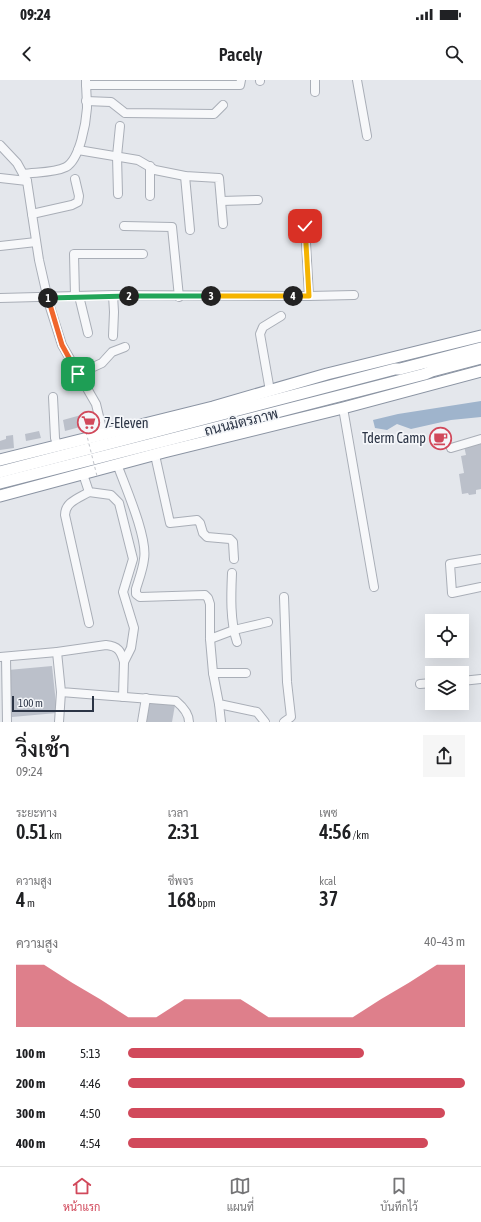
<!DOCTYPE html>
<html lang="th">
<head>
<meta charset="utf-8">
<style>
  :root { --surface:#fff; --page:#f6f6f6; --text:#202124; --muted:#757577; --line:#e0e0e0; --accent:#d1495b }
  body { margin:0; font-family:"Asap Condensed",Sarabun,sans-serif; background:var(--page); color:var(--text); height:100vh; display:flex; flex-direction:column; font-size:15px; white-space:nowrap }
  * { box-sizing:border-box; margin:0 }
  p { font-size:13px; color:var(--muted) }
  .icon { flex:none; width:22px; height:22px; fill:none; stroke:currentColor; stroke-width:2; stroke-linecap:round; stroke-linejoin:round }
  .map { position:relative; height:642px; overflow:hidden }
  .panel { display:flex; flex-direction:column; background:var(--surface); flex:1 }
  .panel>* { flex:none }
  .fabs { position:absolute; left:425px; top:534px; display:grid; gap:8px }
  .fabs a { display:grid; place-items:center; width:44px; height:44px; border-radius:0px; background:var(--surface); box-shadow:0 4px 16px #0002; font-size:20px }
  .scale { position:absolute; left:12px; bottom:10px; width:82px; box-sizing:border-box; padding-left:4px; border:2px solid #2b3445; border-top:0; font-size:11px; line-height:14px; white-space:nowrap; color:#2b3445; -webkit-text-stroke:3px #f4f6f9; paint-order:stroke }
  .pin { position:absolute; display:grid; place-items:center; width:34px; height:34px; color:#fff; margin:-17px; border-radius:8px; box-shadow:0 2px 6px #0006 }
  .km { position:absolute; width:20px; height:20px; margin:-10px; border-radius:50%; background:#222; color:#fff; font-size:11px; line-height:20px; text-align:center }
  .round { display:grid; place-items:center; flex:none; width:42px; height:42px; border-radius:0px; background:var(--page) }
  .summary { display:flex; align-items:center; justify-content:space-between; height:68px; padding:0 16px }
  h1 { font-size:22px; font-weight:600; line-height:30px }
  .figures { display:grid; grid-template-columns:repeat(3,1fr); gap:6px; height:68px; padding:4px 16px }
  .figures div { display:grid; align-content:center }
  .figures b { font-size:20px; font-weight:600 }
  .figures small { font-size:11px; font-weight:400 }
  .figures p { font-size:11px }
  .chart { height:112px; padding:8px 16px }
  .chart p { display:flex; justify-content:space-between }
  .chart svg { width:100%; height:72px; margin-top:4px; fill:var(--accent); opacity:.7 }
  ul { padding:0 16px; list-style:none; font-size:13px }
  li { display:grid; grid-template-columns:64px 48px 1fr; align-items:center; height:30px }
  li i { height:10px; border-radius:5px; background:var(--accent) }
  .status { display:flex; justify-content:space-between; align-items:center; height:28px; padding:0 20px; background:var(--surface); direction:ltr }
  .status svg { height:11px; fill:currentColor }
  header { display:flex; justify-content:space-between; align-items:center; height:52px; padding:0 16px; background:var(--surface); font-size:18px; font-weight:600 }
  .menu { display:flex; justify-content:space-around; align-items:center; height:56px; border-top:1px solid var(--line); background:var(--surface); font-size:11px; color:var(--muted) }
  .menu a { display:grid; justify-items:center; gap:2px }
  .menu .active { color:var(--accent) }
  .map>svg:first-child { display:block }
  .water { fill:#9fb4cc }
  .building { fill:#bbc0ca }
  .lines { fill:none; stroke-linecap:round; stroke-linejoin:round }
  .minor-casing { stroke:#a9aeb7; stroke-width:10 }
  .highway-casing { stroke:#8b94a3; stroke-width:13 }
  .minor { stroke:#f7f8fa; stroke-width:8 }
  .highway { stroke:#fff; stroke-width:11 }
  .path-bridge { stroke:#c2c5cb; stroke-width:1; stroke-dasharray:3 3; stroke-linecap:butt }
  .split-1-casing { stroke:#fff; stroke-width:8 }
  .split-2-casing { stroke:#fff; stroke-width:8 }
  .split-3-casing { stroke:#fff; stroke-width:8 }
  .split-4-casing { stroke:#fff; stroke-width:8 }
  .split-5-casing { stroke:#fff; stroke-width:8 }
  .split-1 { stroke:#f0652b; stroke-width:5 }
  .split-2 { stroke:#22a559; stroke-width:5 }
  .split-3 { stroke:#22a559; stroke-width:5 }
  .split-4 { stroke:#f5b400; stroke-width:5 }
  .split-5 { stroke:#f5b400; stroke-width:5 }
  .labels { text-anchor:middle; stroke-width:3.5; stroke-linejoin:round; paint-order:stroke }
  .street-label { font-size:14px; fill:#2b3445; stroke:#f4f6f9 }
  .poi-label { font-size:14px; fill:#2b3445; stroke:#f4f6f9; text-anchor:start }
</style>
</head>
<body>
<div class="status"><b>09:24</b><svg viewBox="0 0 49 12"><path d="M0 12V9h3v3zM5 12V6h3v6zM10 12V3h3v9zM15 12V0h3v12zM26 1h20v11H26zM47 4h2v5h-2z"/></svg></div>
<header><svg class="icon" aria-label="back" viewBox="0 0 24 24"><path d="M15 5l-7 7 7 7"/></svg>Pacely<svg class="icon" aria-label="search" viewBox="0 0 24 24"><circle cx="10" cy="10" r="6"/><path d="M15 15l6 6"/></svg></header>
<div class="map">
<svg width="481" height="642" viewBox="0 0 481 642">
  <rect width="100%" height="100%" fill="#e4e7ec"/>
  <polygon class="water" points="481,321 481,337 451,340 411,349 397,344 387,350 375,348 373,340 398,334"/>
  <g class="building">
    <polygon points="92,332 95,343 65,351 63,340"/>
    <polygon points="39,351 41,358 26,361 25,354"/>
    <polygon points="13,355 14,368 0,370 0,361 6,359 6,356"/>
    <polygon points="481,363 481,409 476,410 476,414 469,415 468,413 462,414 459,394 464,393 461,376 466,375 464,366"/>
    <polygon points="52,586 57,633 12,637 8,590"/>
    <polygon points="149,621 175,625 172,642 146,642"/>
  </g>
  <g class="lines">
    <defs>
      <g id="minor">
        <polyline points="315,0 315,12"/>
        <polyline points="357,0 367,56"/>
        <polyline points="260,1 260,0"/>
        <polyline points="86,5 240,5 241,0"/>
        <polyline points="86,21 111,22 125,33 214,34 223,25"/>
        <polyline points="0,65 17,83 27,101 39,180 49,224 62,265 96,324 102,349"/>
        <polyline points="78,70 138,80 155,90 185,96 219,98 223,144"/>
        <path d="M23 94C36 92 54 93 66 87 80 79 86 43 87 28 87 19 86 9 86 0"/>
        <polyline points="185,96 190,150"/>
        <polyline points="0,98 27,101"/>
        <polyline points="118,114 117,76 120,46"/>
        <polyline points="150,116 150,86"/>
        <polyline points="221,121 258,120"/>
        <polyline points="32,134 72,125 78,122 79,116 75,99"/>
        <polyline points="124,146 172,147 179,217"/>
        <polyline points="0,166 36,162"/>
        <polyline points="113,215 114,232 113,256"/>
        <polyline points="75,216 74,174 143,174"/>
        <polyline points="79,216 88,253"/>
        <polyline points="309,216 354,215"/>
        <polyline points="0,218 113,215 309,216 305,146"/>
        <polyline points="78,294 102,283 112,272 125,267"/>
        <polyline points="270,311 260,254 263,247 281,236"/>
        <polyline points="53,317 55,358 57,365"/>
        <polyline points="343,328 374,507"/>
        <polyline points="451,368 481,359"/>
        <polyline points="155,375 170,443 197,440 200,443 203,453 207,457 230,459 233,462 234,479"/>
        <path d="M117 384C125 406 148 458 144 479 143 489 139 499 136 509V514L140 517 205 515 208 518 210 524V559L213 593 219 624 257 632 265 642"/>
        <polyline points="83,394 89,412 111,415 119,423 133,479 123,512 134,548 131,568 124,582 123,617"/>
        <path d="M89 412C79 418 65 422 65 435L89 543"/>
        <polyline points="481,479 450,484 452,513 481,507"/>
        <path d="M232 493C231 515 230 541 237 562"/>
        <polyline points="284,517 287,602 291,637 284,642"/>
        <polyline points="210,559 234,550 268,542"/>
        <path d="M57 572 61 612 176 621C182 626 189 634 189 642"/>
        <path d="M0 577 57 572 106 565C118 566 121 571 124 582"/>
        <polyline points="6,577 7,642"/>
        <polyline points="213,593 246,593"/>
        <polyline points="462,601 481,599"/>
        <polyline points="420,604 432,603"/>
        <polyline points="219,624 221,642"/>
        <polyline points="59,642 61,612"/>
        <polyline points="142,642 146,618"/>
      </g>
      <g id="highway">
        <polyline points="0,380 213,327 327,294 481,256"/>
        <polyline points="0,392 395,289 400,289 481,268"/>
        <polyline points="0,403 425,294 432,291 481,278"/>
        <polyline points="0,416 164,372 343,328 481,291"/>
      </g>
    </defs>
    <use href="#minor" class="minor-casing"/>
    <use href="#highway" class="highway-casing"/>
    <use href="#minor" class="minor"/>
    <use href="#highway" class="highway"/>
    <polyline class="path-bridge" points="86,352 97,396"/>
  </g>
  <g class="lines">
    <defs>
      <polyline id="split-1" points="48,218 62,265 78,294"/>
      <polyline id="split-2" points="48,218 129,216"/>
      <polyline id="split-3" points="129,216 211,216"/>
      <polyline id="split-4" points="211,216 293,216"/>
      <polyline id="split-5" points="293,216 309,216 305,146"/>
    </defs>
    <use href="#split-1" class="split-1-casing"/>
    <use href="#split-2" class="split-2-casing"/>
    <use href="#split-3" class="split-3-casing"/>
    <use href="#split-4" class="split-4-casing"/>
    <use href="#split-5" class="split-5-casing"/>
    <use href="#split-1" class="split-1"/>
    <use href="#split-2" class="split-2"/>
    <use href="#split-3" class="split-3"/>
    <use href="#split-4" class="split-4"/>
    <use href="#split-5" class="split-5"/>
  </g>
  <defs>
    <symbol id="supermarket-ring" viewBox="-11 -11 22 22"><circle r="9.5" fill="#f4f6f9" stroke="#d1495b" stroke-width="1.5"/><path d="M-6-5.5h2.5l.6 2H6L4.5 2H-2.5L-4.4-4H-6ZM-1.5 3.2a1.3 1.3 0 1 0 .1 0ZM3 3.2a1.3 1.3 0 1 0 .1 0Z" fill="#d1495b"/></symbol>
    <symbol id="cafe-ring" viewBox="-11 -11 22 22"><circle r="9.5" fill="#f4f6f9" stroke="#d1495b" stroke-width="1.5"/><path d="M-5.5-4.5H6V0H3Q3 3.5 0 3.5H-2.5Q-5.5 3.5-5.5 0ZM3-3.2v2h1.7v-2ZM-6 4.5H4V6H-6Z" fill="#d1495b"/></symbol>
  </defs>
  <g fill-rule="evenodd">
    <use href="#supermarket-ring" x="76" y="330" width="25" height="25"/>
    <use href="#cafe-ring" x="428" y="346" width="25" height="25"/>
  </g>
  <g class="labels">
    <g class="street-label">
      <text transform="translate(241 342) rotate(-14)" y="5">ถนนมิตรภาพ</text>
    </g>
    <g class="poi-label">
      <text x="104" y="348">7-Eleven</text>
      <text x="426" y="363" text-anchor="end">Tderm Camp</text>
    </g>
  </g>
</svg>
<div class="fabs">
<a><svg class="icon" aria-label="locate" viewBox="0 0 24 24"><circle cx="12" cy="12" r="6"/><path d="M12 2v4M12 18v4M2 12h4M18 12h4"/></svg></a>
<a><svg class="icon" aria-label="layers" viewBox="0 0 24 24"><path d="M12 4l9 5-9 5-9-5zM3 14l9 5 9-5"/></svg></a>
</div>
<div class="scale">100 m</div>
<div class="pin" style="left:78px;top:294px;background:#1e9e55"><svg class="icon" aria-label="arrive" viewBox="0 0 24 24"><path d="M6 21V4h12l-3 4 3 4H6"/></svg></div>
<div class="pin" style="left:305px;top:146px;background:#d93025"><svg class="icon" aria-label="check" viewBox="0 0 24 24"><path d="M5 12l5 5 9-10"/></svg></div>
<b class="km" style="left:48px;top:218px">1</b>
<b class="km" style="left:129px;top:216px">2</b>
<b class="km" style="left:211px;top:216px">3</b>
<b class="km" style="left:293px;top:216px">4</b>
</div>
<section class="panel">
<div class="summary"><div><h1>วิ่งเช้า</h1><p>09:24</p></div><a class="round"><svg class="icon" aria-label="share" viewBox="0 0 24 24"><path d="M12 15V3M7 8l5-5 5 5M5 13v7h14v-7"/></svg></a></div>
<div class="figures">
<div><p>ระยะทาง</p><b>0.51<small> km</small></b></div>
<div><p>เวลา</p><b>2:31</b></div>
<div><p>เพซ</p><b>4:56<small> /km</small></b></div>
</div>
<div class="figures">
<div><p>ความสูง</p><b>4<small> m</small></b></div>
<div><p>ชีพจร</p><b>168<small> bpm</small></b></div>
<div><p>kcal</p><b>37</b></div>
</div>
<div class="chart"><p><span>ความสูง</span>40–43 m</p>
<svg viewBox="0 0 160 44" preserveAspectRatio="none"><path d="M0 44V6L10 6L20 17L30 27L40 38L50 38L60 27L70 27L80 27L90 38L100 38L110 38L120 38L130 27L140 17L150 6L160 6V44z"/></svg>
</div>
<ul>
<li><b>100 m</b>5:13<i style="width:70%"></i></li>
<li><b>200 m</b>4:46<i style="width:100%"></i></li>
<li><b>300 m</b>4:50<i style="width:94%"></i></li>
<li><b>400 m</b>4:54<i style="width:89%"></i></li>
</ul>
</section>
<nav class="menu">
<a class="active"><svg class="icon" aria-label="home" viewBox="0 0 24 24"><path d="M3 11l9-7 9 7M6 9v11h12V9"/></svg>หน้าแรก</a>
<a><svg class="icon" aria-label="map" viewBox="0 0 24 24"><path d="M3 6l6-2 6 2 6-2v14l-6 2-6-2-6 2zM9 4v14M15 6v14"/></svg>แผนที่</a>
<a><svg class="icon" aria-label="saved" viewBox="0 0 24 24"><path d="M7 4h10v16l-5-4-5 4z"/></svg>บันทึกไว้</a>
</nav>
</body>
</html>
